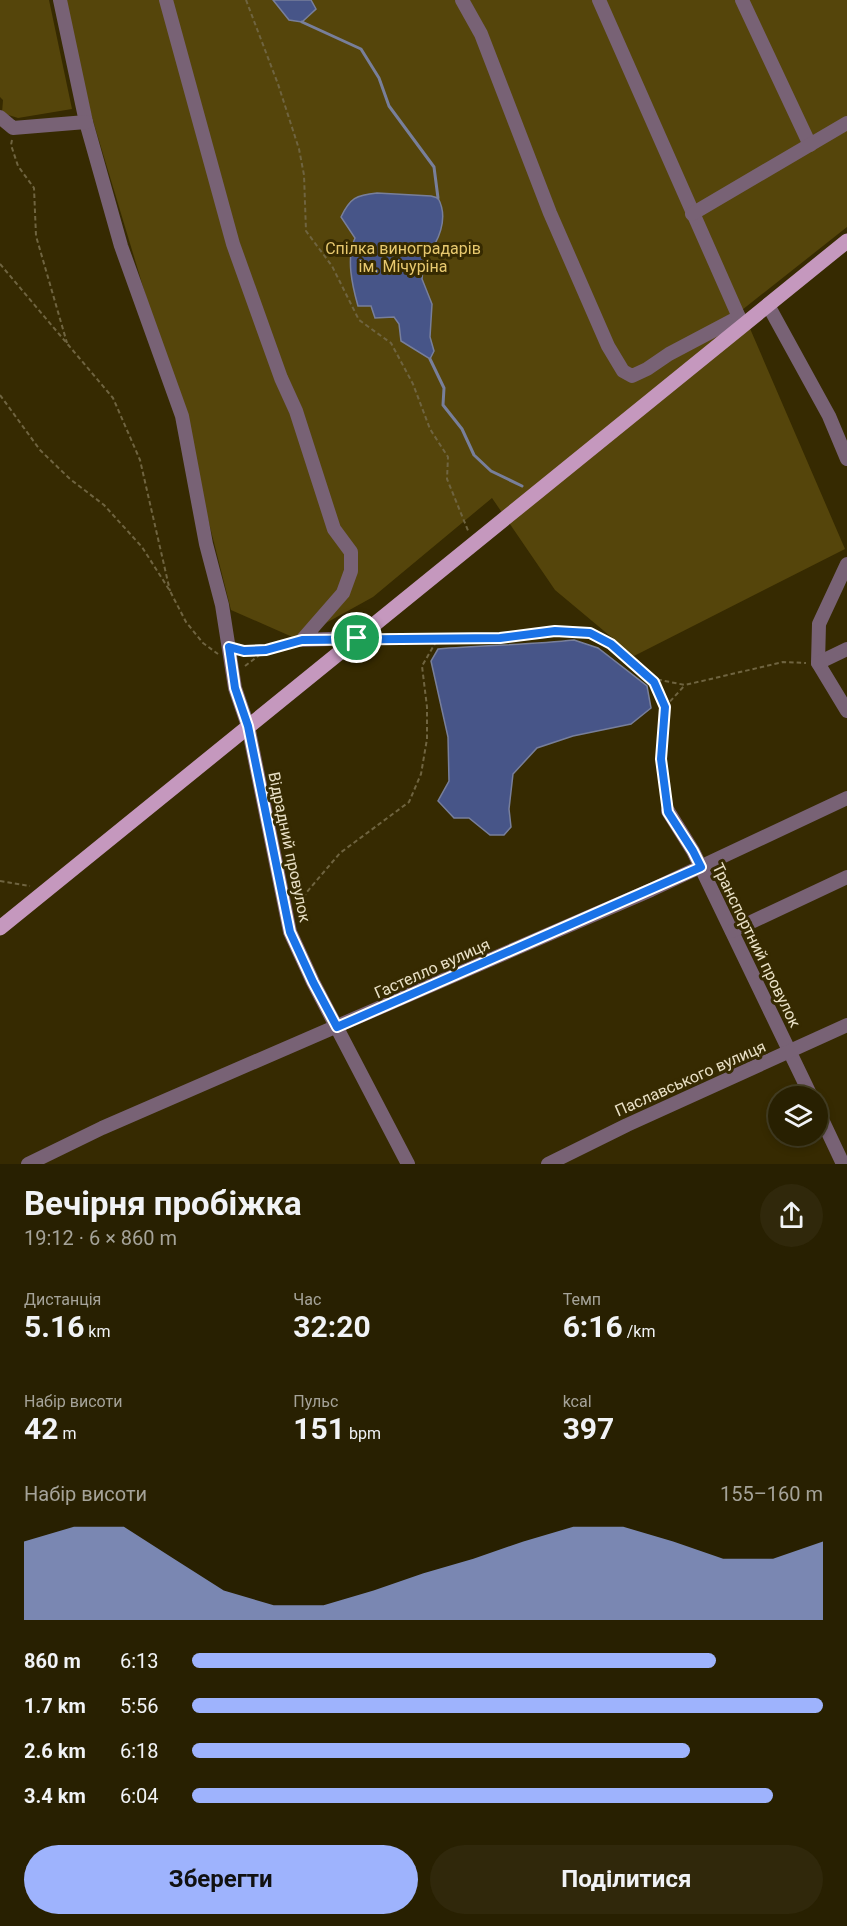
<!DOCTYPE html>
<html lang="uk">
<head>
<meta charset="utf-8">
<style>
  :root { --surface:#282001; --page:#30280b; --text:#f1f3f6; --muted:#a5a399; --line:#443e23; --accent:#9eb3fd }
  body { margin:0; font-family:Roboto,sans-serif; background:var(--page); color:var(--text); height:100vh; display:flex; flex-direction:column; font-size:22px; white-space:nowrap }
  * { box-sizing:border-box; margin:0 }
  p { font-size:20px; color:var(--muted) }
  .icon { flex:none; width:33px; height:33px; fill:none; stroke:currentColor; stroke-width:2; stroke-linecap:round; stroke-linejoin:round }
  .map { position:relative; height:1164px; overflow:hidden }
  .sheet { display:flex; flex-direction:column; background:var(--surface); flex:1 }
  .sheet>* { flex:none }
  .fabs { position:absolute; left:768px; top:1086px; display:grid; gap:12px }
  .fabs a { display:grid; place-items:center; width:60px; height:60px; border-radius:50%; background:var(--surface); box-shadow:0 3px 9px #0003,0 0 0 2px var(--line); font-size:30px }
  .pin { position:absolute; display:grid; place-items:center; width:51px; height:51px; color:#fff; margin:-26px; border:3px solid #fff; border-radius:50%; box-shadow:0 2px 6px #0007 }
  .round { display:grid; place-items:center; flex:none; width:63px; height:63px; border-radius:32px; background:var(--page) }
  .summary { display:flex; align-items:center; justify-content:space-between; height:102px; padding:0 24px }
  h1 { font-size:33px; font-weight:700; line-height:45px }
  .figures { display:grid; grid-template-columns:repeat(3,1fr); gap:9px; height:102px; padding:6px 24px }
  .figures div { display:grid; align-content:center }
  .figures b { font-size:30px; font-weight:700 }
  .figures small { font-size:16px; font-weight:400 }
  .figures p { font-size:16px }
  .chart { height:168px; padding:12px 24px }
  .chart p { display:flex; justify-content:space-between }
  .chart svg { width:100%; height:108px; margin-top:6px; fill:var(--accent); opacity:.7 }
  .cta { display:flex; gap:12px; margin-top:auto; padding:12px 24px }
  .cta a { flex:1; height:69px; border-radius:36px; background:var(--accent); color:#111; font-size:24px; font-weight:700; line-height:69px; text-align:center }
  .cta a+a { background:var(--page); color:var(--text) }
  ul { padding:0 24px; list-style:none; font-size:20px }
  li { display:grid; grid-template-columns:96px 72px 1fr; align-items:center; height:45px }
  li i { height:15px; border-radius:8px; background:var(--accent) }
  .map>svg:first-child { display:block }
  .green { fill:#55450b }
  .water { fill:#475588; stroke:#787f9b; stroke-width:1.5 }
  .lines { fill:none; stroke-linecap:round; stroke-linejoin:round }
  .stream { stroke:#787f9b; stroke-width:3 }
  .path { stroke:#6f6440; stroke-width:2; stroke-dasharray:4.5 3; stroke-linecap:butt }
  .minor { stroke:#786275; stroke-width:14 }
  .major { stroke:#c598be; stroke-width:15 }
  .route-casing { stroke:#fff; stroke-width:12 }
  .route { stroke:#1a73e8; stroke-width:8 }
  .labels { text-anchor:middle; stroke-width:6; stroke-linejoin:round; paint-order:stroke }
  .park-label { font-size:16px; fill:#e8c96f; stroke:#362a01 }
  .street-label { font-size:16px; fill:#e9e0c6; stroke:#362a01 }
</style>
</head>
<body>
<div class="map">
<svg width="847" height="1164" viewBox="0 0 847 1164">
  <rect width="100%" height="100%" fill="#362a01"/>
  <g class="green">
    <polygon points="0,0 49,0 72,109 18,118 2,113 3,100 0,97"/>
    <polygon points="65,0 847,0 847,227 742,310 845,549 634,656 555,590 492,498 373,597 297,639 231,610 182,416 91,114"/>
  </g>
  <g class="water">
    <polygon points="273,0 311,0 316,9 302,22 289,20"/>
    <path d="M377 193 431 196 438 198C449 218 439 243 424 258L422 279 432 304 430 337 434 351 430 359 401 341 399 324 394 317 375 318 371 306H358C352 285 346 258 355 238L341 217C350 198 356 195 377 193Z"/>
    <path d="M574 640 598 648 647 686 651 708 631 724 573 736 537 748 513 774 509 809 511 827 504 835H490L469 818H454L438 801 449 781 448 737 431 661 438 649C483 645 529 645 574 640Z"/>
  </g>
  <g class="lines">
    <g class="stream">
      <polyline points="302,22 361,49 379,78 389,106 434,167 438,198"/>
      <polyline points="430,359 444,388 443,405 462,429 474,455 491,471 522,486"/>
    </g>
    <g class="path">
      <polyline points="246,0 278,84 299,149 304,175 306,231 332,266 359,320 391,343 413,384 430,429 448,457 447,479 469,533"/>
      <polyline points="12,140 11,145 18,166 34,188 36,236 67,343"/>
      <polyline points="0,264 113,398 140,460 170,591"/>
      <polyline points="0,395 40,450 70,479 104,505 142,547 170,591 186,622 203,643 218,654"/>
      <polyline points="378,639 500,638 555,631 589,632 611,644 654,682 665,707 661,759 666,800"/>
      <polyline points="242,650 266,650"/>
      <polyline points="245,666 266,650 290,643"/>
      <polyline points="650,678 685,685 783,662 806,663"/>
      <polyline points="665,707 685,685"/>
      <polyline points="0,881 30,886"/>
      <polyline points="298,912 306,893 340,853 409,802 421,774 427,739 427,707 422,666 437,640"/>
    </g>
    <g class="minor">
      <polyline points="60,0 86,122 121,246 182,416 206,544 222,605 235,688 248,726 290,932 313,982 408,1164"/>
      <polyline points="166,0 233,244 281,378 296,411 334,529 351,552 351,571 343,593 302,640 357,638"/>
      <polyline points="462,0 481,34 550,213 608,346 623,371 632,376 647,369 669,354 739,317"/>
      <polyline points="599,0 742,324"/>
      <polyline points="742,0 810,145"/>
      <polyline points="0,117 13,128 86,122"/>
      <polyline points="692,214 847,123"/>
      <polyline points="768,305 829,416 847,459"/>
      <polyline points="847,564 819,624 818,663 847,711"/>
      <polyline points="818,663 847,649"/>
      <polyline points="668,811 693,851 811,1096"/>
      <polyline points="732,931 847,877"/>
      <polyline points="818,1111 843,1164"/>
      <polyline points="28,1164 102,1128 651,890 847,798"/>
      <polyline points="548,1164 627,1125 847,1025"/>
    </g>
    <polyline class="major" points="0,928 847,241"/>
  </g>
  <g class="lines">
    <defs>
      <polygon id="route" points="555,631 590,633 611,644 654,682 665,707 661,759 668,812 693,851 701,867 337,1027 313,982 290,932 248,726 235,688 229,647 244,651 266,650 302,640 500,638"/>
    </defs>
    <use href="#route" class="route-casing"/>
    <use href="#route" class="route"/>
  </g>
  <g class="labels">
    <g class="park-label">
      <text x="403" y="254">Спілка виноградарів<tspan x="403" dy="18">ім. Мічуріна</tspan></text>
    </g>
    <g class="street-label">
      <text transform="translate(290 847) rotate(78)" y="6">Відрадний провулок</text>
      <text transform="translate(757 945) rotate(64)" y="6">Транспортний провулок</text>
      <text transform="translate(432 968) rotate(-24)" y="6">Гастелло вулиця</text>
      <text transform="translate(690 1078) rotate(-24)" y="6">Паславського вулиця</text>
    </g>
  </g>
</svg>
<div class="fabs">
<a><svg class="icon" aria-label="layers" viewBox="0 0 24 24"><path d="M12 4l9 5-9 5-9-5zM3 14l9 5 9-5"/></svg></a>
</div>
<div class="pin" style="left:357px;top:638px;background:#1e9e55"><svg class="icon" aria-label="arrive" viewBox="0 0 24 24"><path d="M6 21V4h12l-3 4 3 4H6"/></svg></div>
</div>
<section class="sheet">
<div class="summary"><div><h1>Вечірня пробіжка</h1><p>19:12 · 6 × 860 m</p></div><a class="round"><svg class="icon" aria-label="share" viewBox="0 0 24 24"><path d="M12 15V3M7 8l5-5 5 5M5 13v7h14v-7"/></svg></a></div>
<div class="figures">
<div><p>Дистанція</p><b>5.16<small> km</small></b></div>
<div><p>Час</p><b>32:20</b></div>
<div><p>Темп</p><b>6:16<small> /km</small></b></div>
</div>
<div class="figures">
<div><p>Набір висоти</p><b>42<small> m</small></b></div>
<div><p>Пульс</p><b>151<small> bpm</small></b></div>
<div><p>kcal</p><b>397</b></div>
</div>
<div class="chart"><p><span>Набір висоти</span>155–160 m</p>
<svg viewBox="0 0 160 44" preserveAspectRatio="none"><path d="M0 44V12L10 6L20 6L30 19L40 32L50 38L60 38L70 32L80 25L90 19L100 12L110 6L120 6L130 12L140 19L150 19L160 12V44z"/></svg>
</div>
<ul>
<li><b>860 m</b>6:13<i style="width:83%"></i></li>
<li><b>1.7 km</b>5:56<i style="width:100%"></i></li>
<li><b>2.6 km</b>6:18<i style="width:79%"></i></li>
<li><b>3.4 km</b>6:04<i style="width:92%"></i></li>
</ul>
<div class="cta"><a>Зберегти</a><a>Поділитися</a></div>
</section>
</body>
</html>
